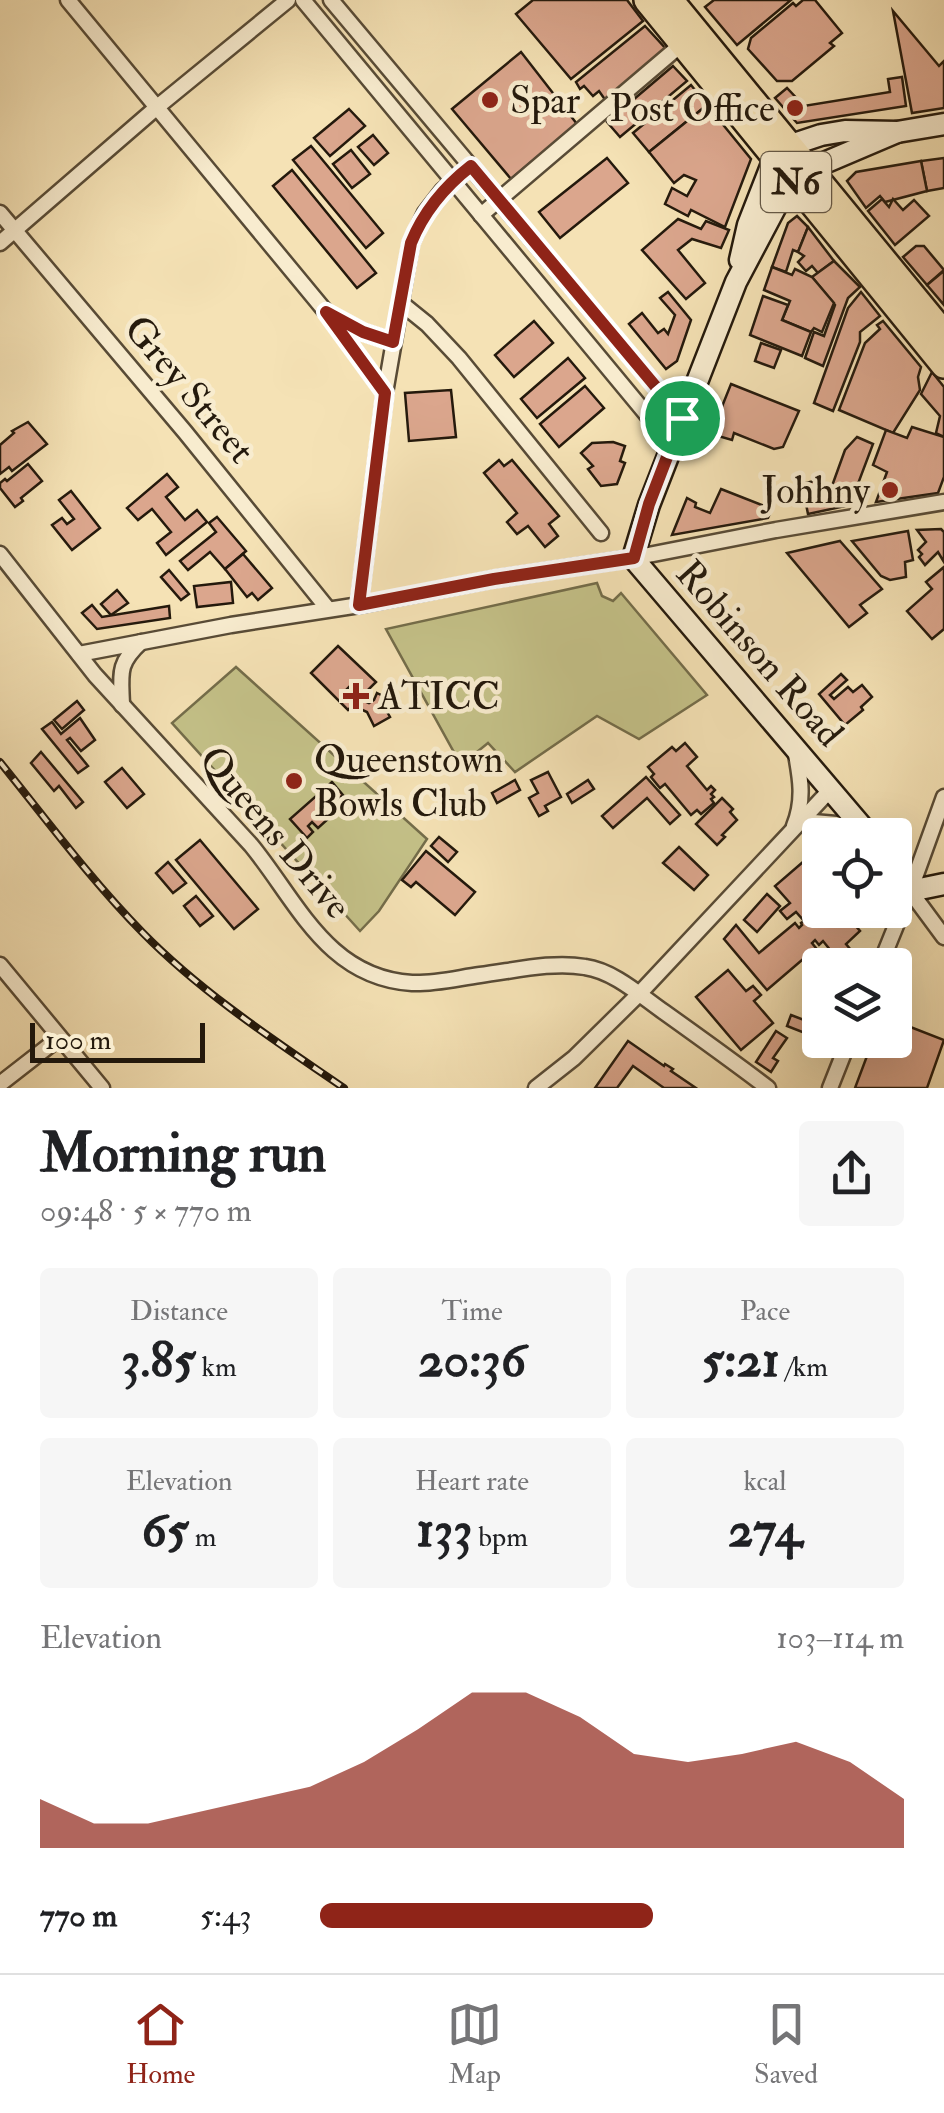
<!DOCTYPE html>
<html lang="en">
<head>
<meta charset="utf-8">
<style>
  :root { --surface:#fff; --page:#f6f6f6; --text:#202124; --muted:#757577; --line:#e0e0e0; --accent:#8f2418 }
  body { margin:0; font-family:"IM FELL Double Pica",serif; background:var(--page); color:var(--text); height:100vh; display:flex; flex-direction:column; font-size:38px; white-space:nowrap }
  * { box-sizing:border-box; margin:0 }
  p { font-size:32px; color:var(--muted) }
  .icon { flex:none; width:55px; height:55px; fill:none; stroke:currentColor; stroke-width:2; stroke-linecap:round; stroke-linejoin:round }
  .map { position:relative; height:1088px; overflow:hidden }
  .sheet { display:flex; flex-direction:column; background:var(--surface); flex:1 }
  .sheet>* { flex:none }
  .fabs { position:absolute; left:802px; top:818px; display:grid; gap:20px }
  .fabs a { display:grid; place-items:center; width:110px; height:110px; border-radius:10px; background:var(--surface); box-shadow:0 10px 40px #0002; font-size:50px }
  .scale { position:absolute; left:30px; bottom:25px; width:175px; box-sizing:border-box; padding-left:10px; border:5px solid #24190c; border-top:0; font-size:28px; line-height:35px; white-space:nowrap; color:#24190c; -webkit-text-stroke:8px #f8eccf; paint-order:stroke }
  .pin { position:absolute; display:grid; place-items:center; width:85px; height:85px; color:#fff; margin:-42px; border:5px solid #fff; border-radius:50%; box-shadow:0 2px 10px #0007 }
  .round { display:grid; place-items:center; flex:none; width:105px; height:105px; border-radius:10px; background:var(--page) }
  .head { display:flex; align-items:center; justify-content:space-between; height:170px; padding:0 40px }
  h1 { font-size:55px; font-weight:700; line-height:75px }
  .metrics { display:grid; grid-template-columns:repeat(3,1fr); gap:15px; height:170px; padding:10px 40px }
  .metrics div { display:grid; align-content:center; border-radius:10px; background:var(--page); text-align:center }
  .metrics b { font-size:50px; font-weight:700 }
  .metrics small { font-size:28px; font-weight:400 }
  .metrics p { font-size:28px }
  .chart { height:280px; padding:20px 40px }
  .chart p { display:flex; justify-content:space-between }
  .chart svg { width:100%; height:180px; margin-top:10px; fill:var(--accent); opacity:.7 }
  ul { padding:0 40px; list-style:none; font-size:32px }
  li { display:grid; grid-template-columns:160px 120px 1fr; align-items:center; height:75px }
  li i { height:25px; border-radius:12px; background:var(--accent) }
  .tab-bar { display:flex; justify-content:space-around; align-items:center; height:140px; border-top:2px solid var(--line); background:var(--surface); font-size:28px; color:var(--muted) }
  .tab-bar a { display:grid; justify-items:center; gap:5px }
  .tab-bar .active { color:var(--accent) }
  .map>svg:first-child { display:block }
  .green { fill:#c4c188; stroke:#746d4a; stroke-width:2.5 }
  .building { fill:#dba68d; stroke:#24190c; stroke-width:2.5 }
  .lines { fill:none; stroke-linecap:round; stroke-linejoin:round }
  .street-casing { stroke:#584b36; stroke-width:19 }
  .secondary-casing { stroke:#24190c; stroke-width:25 }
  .highway-casing { stroke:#24190c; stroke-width:30 }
  .street { stroke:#f8eccf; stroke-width:14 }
  .secondary { stroke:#f8eccf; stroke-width:20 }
  .highway { stroke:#f5e2b5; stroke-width:25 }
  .rail-casing { stroke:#24190c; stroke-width:8 }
  .rail { stroke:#f8eccf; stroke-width:4; stroke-dasharray:11; stroke-linecap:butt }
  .route-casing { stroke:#fff; stroke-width:20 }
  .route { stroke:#8f2418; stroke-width:12 }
  .poi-dot { fill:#8f2418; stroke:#f8eccf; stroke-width:4 }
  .labels { text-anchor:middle; stroke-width:9; stroke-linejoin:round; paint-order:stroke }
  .shield { fill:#f8eccf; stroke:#645846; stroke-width:2.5 }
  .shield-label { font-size:35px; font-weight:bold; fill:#24190c }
  .poi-label { font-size:38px; fill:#24190c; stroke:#f8eccf; text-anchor:start }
  .street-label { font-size:38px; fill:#24190c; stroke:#f8eccf }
</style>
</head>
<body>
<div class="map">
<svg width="944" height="1088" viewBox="0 0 944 1088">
  <rect width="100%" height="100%" fill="#f5e2b5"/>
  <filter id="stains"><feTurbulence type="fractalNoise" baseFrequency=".002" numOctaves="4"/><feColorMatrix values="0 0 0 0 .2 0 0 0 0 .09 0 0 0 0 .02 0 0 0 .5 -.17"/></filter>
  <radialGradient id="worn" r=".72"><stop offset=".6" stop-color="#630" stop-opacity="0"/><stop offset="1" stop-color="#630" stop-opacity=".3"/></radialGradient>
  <g class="green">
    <polygon points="597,583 602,596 613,601 621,593 707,695 639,739 597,716 515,772 488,743 461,765 386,629"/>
    <polygon points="236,667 427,839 379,911 360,931 172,723"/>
  </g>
  <g class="building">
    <polygon points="533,0 627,0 643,21 571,79 516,14"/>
    <polygon points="714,0 791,0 737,45 705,7"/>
    <polygon points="803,0 815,0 842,33 830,43 834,46 792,81 777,81 748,49 751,38 793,3 796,6"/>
    <polygon points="893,11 939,66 944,61 944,108 912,113"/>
    <polygon points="645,26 667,50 606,101 599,91 593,96 584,86 580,89 576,82"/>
    <polygon points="521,52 577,124 511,179 452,109"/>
    <polygon points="673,66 687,81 620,137 607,122"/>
    <polygon points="902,77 906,106 797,123 775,98 787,88 804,106 890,92 888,79"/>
    <polygon points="691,85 707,105 649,152 633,133"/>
    <polygon points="707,105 751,159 725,227 691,210 688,216 665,204 672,188 687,196 696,180 684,175 674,183 649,152"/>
    <polygon points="349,109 365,126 330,156 314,138"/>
    <polygon points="373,135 388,153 374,165 358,147"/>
    <polygon points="311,146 383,233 366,248 293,160"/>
    <polygon points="351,150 370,174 352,188 333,164"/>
    <polygon points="607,158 628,183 560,238 539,212"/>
    <polygon points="944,158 944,188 927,191 921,161"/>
    <polygon points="921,161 927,191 885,202 880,196 866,208 847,181 856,172"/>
    <polygon points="292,170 376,273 357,288 273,186"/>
    <polygon points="882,199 889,207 893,199 903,210 914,200 929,216 895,245 868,211"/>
    <polygon points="797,216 808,227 798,252 793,250 786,272 772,267 788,223"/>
    <polygon points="678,219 701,229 706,221 729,230 721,248 692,239 678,250 705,283 686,299 642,250"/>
    <polygon points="808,227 834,261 818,273 812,266 806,271 798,262 804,256 798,252"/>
    <polygon points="916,246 924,246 944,270 927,285 903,257"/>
    <polygon points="834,261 860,287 848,298 823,366 805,358 814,332 824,336 835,305 812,277"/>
    <polygon points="772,267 792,275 795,269 812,277 834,303 822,332 814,328 811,332 782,320 790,301 764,290"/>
    <polygon points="944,271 944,305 927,285"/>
    <polygon points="668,292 691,320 677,361 666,369 629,324 642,313 658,333 664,329 668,334 675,315 660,298"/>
    <polygon points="861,292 880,316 860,332 860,342 833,411 814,403 848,308"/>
    <polygon points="763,296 788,305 782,320 811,332 802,356 750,335"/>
    <polygon points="534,321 553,343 514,377 495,355"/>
    <polygon points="883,321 921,367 918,377 920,390 893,433 839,410 865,343 880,329 877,325"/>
    <polygon points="761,343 781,350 774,368 755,361"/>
    <polygon points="568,358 585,378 537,418 521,399"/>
    <polygon points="932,372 944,387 944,437 936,433 940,416 921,394"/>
    <polygon points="731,384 799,411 783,447 774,449 734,433 732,440 711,434"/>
    <polygon points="585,386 604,408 559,447 540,424"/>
    <polygon points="451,390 456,437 409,441 405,393"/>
    <polygon points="28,422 47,444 12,471 9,467 0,474 0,445 14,433 12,431"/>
    <polygon points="912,427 944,437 944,477 938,493 876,502 887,472 873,465 886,430 907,438"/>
    <polygon points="857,437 873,444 850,505 808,514 802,484 818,480 821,486 832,486 845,450"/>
    <polygon points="613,442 625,446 620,461 625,463 617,484 601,486 588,469 593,466 581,453 592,443"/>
    <polygon points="499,460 504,466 512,460 559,516 549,524 558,536 545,547 528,526 517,534 507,522 517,513 484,473"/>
    <polygon points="28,464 42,481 21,498 23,501 15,507 0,488 0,483 5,479 7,481"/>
    <polygon points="167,474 178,487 166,497 185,520 197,510 207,522 166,555 157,543 171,532 152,509 138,520 127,508"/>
    <polygon points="721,489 772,509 768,518 672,535 687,498 696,503 695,507 710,513"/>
    <polygon points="71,491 100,528 72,550 52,525 62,518 67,524 74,519 59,500"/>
    <polygon points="217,517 246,551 225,569 210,552 188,570 180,561 216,532 209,523"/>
    <polygon points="941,529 944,532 944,562 938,552 925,565 919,557 922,554 918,550 926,542 917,530"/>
    <polygon points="908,531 913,560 905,562 906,577 890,580 881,576 852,541"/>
    <polygon points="840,541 882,589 860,605 867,613 849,627 787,553"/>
    <polygon points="243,554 272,588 258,600 252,593 247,597 225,569"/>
    <polygon points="944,567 944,629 932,639 907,611 932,589 926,582"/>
    <polygon points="169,570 189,594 181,600 161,577"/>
    <polygon points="231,582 233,603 197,607 194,586"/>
    <polygon points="117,590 128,603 111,615 101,604"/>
    <polygon points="92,605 102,617 169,606 170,618 97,629 82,613"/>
    <polygon points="338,646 376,682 365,693 354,682 347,689 358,700 348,710 311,673"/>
    <polygon points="841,674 847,680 830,695 834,699 848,687 853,692 862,685 872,697 861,707 863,710 845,725 819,694"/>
    <polygon points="377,693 385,697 382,703 390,717 374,726 367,712 358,708 362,700 369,703 374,700"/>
    <polygon points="77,701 84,710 62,729 54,720"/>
    <polygon points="80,718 95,740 81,751 70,738 67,740 88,766 78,773 42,729 52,722 61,734"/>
    <polygon points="685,743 697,757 687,766 707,790 711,786 715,790 711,794 714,797 711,799 714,803 701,814 697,810 691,815 665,784 660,788 651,777 654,774 648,767 672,747 676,751"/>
    <polygon points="41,752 83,802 76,808 59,786 54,791 31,763"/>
    <polygon points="122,768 144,794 127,808 105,782"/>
    <polygon points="548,772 561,797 545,806 548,811 539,816 529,798 538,793 531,780"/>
    <polygon points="646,777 680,815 670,824 647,798 613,828 602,816"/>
    <polygon points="515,780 520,790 497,803 492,793"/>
    <polygon points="588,780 594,789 572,803 567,794"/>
    <polygon points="332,782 343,795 322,813 328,819 318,828 312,822 308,826 313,832 307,838 290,819"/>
    <polygon points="722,798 733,809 730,812 737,820 722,835 725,837 717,845 696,824"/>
    <polygon points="439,837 457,852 448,862 431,846"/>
    <polygon points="818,837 820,840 820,872 816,876 820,881 820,910 842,910 860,931 846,944 856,956 845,965 835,965 827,955 831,951 823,941 819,945 815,940 812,943 816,948 767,990 724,939 736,925 759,953 795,923 799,928 802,925 801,923 804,921 796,912 787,919 780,911 790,903 775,886 811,855 807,850"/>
    <polygon points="200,840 258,909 234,929 176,860"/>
    <polygon points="679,847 708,875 694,890 663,863"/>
    <polygon points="426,851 475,892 455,915 416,882 411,887 402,880"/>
    <polygon points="168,862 186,883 173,893 156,873"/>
    <polygon points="767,894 780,906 757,932 744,920"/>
    <polygon points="196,896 213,916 200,926 184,906"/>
    <polygon points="728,970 746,991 753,986 761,995 754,1001 773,1023 741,1050 696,997"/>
    <polygon points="791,1015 820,1026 820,1039 787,1026"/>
    <polygon points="895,1021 944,1040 927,1088 855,1088 873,1040 895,1040"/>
    <polygon points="776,1031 787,1038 773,1058 778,1061 771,1072 756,1062"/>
    <polygon points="628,1041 664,1066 665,1064 673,1069 671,1071 696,1088 664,1088 633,1066 617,1088 595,1088"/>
  </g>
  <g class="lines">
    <defs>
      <g id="street">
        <polyline points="68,0 326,312 385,393"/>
        <polyline points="303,0 672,445"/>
        <polyline points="331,0 682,418"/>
        <polyline points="0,213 185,432 328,609"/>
        <polyline points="481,215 683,43"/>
        <polyline points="0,243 156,108 288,0"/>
        <polyline points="401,303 427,324 459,358 601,533"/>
        <polyline points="335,317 363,332 393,342"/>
        <path d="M0 554 95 675 251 845C297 901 327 978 412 983 434 984 458 978 480 975 513 971 552 961 585 967 614 971 641 996 664 1012 699 1037 734 1062 768 1088"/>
        <polyline points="359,605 385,393 411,243 425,213 442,191 471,166"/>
        <polyline points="79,654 231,625 366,604 494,579 633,558 776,530 944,502"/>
        <path d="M122 705C121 674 117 664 141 642"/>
        <polyline points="802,821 836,824 867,835"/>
        <path d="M794 826C805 799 800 776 795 749"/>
        <polyline points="910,891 944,937"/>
        <polyline points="0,965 102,1088"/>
        <polyline points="880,965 910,891 944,797"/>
        <polyline points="0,1084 59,1038"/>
        <polyline points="536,1088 574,1058 639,994 831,789"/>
        <polyline points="830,1088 849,1040"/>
      </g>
      <g id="secondary">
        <polyline points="740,260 748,225 775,156 791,145 821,135 845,131 897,132 944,124"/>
        <polyline points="869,835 633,558 649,505 736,282 782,195 794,180 810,169 897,132"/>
        <polyline points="895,870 910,891 944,884"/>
      </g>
      <g id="highway">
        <polyline points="647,0 944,365"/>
        <polyline points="670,0 944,334"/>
      </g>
    </defs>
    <use href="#street" class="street-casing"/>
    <use href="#secondary" class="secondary-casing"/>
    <use href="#highway" class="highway-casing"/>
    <use href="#street" class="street"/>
    <use href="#secondary" class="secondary"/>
    <use href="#highway" class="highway"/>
    <defs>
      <path id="rail" d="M0 762C46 819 91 880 143 933 202 993 274 1040 344 1088"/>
    </defs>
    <use href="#rail" class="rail-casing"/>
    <use href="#rail" class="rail"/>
  </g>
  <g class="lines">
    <defs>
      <path id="route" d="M471 166 682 418 649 504 634 558 494 579 359 605 385 393 326 312 363 332 393 342 411 243C424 211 444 187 471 166Z"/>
    </defs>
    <use href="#route" class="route-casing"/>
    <use href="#route" class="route"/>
  </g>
  <g class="poi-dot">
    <circle cx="490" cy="100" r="10"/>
    <circle cx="795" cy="108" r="10"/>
    <circle cx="890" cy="490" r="10"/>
    <path d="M351 681h10v10h10v10h-10v10h-10v-10h-10v-10h10z"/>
    <circle cx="294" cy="781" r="10"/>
  </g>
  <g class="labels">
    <rect class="shield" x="761" y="152" width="70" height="60" rx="8"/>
    <g class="shield-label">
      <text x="796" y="194">N6</text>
    </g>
    <g class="poi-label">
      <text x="510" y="113">Spar</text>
      <text x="775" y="121" text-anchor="end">Post Office</text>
      <text x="870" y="503" text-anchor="end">Johhny</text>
      <text x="378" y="709">ATICC</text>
      <text x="314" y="772">Queenstown<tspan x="314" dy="44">Bowls Club</tspan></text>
    </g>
    <g class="street-label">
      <text transform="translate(190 389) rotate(50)" y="13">Grey Street</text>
      <text transform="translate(760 653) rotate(49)" y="13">Robinson Road</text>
      <text transform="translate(276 832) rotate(50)" y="13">Queens Drive</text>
    </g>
  </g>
  <rect width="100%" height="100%" filter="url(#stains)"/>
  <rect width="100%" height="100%" fill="url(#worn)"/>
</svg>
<div class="fabs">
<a><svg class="icon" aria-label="locate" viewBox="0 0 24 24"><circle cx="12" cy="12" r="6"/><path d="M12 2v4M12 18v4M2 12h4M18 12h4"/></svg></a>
<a><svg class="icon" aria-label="layers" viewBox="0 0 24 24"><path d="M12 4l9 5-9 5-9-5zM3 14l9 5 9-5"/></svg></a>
</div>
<div class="scale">100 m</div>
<div class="pin" style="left:682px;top:418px;background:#1e9e55"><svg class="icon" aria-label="arrive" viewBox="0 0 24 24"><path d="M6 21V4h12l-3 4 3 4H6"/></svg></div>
</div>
<section class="sheet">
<div class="head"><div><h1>Morning run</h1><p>09:48 · 5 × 770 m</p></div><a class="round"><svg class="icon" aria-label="share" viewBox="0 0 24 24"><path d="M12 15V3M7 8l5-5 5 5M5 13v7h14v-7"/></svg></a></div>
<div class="metrics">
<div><p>Distance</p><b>3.85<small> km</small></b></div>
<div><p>Time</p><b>20:36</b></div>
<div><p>Pace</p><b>5:21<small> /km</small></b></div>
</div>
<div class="metrics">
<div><p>Elevation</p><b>65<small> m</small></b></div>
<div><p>Heart rate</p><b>133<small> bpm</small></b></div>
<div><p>kcal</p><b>274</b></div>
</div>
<div class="chart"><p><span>Elevation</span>103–114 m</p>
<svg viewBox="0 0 160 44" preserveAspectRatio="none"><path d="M0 44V32L10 38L20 38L30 35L40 32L50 29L60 23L70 15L80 6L90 6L100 12L110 21L120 23L130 21L140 18L150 23L160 32V44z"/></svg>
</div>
<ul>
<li><b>770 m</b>5:43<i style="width:57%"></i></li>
</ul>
</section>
<nav class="tab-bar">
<a class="active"><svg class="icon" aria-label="home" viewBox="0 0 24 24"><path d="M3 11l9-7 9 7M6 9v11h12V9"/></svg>Home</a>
<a><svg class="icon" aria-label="map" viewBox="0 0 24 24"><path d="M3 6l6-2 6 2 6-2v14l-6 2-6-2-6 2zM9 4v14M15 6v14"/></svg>Map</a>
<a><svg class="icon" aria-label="saved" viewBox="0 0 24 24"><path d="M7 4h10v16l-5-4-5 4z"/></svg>Saved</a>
</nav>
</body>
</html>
